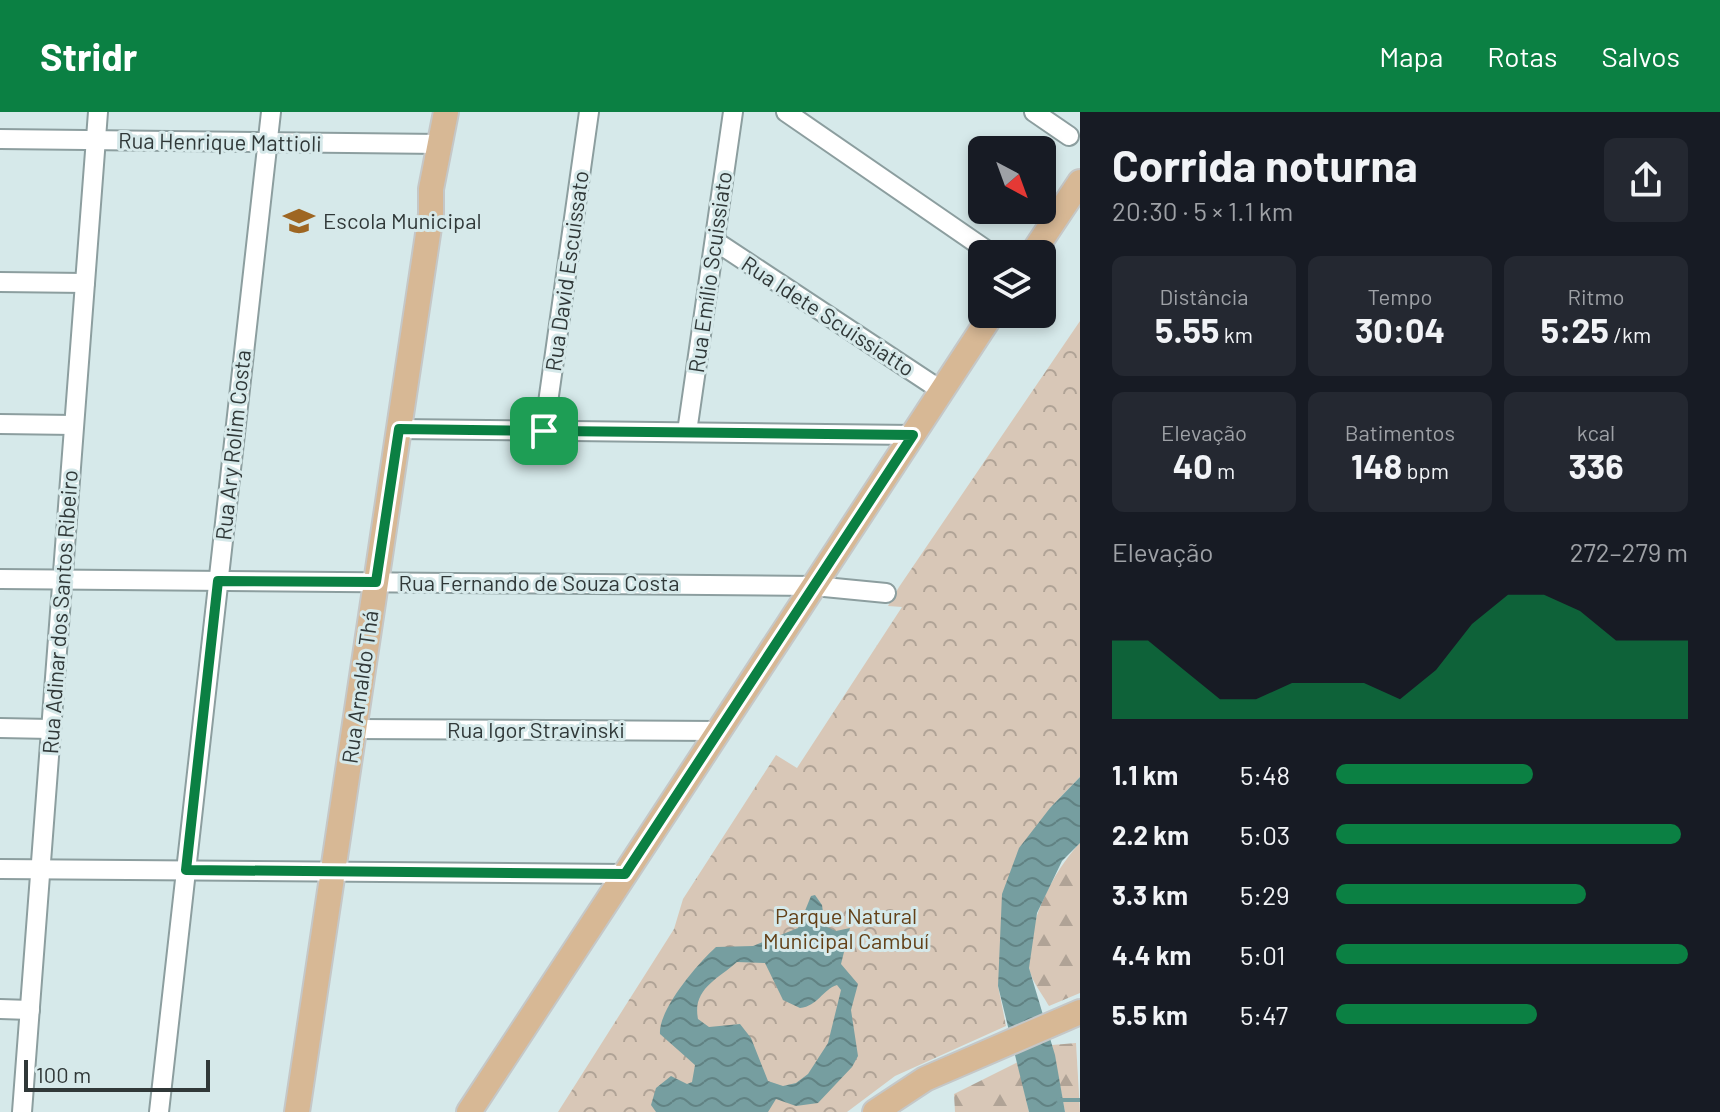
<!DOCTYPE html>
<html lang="pt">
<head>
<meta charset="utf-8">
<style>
  :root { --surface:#171b24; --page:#242831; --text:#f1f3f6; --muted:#9ea1a6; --accent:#0b8043 }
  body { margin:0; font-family:Barlow,sans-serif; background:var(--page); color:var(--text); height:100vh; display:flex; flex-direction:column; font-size:30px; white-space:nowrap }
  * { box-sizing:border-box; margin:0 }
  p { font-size:26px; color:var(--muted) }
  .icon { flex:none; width:44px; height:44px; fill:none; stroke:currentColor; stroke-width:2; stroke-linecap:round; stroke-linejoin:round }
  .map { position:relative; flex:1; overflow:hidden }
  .drawer { display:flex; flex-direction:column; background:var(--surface); width:640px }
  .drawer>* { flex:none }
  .needle { width:52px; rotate:139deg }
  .buttons { position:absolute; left:968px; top:24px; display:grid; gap:16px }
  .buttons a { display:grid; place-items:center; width:88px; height:88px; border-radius:12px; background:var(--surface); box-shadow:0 4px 12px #0003; font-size:40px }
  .scale { position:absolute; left:24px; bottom:20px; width:186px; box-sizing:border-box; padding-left:8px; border:4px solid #303838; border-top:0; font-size:22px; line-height:28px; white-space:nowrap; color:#303838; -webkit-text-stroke:6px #d6e9ea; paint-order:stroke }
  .pin { position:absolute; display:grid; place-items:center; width:68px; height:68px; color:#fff; margin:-34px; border-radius:16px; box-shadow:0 4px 12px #0006 }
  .round { display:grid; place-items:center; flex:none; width:84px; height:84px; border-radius:12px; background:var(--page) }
  .summary { display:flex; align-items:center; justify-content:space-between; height:136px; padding:0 32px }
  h1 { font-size:44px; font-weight:700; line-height:60px }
  .metrics { display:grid; grid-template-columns:repeat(3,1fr); gap:12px; height:136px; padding:8px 32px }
  .metrics div { display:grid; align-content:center; border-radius:12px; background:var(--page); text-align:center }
  .metrics b { font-size:34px; font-weight:700 }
  .metrics small { font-size:22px; font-weight:400 }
  .metrics p { font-size:22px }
  .chart { height:224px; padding:16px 32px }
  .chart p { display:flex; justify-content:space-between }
  .chart svg { width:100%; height:144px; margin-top:8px; fill:var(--accent); opacity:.7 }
  ul { padding:0 32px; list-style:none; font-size:26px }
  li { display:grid; grid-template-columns:128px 96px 1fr; align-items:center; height:60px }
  li i { height:20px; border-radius:10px; background:var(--accent) }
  header { display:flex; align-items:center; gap:48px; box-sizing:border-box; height:112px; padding:0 40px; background:var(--accent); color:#fff }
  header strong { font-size:38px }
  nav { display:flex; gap:44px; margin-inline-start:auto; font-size:28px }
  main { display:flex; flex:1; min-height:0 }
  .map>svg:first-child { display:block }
  .forest { fill:url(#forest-firs) }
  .park { fill:url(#park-crowns) }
  .water { fill:url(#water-waves); fill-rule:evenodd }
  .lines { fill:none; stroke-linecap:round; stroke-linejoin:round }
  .stream { stroke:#769ea0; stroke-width:4 }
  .minor-casing { stroke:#8c9e9f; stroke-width:22 }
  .major-casing { stroke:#c5c7c7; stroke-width:28 }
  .minor { stroke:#fff; stroke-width:18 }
  .major { stroke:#d7b895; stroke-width:24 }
  .route-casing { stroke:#fff; stroke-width:16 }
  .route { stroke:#0b8043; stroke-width:10 }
  .labels { text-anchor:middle; stroke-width:6; stroke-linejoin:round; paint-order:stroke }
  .street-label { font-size:22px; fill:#303838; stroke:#d6e9ea }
  .poi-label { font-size:22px; fill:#303838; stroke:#d6e9ea; text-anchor:start }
  .park-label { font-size:22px; fill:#634017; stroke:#d6e9ea }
</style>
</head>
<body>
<header>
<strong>Stridr</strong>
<nav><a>Mapa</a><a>Rotas</a><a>Salvos</a></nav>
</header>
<main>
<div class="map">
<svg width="1080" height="1000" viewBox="0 0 1080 1000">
  <defs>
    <pattern id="forest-firs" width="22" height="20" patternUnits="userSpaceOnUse" patternTransform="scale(2)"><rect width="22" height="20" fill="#d8c7b7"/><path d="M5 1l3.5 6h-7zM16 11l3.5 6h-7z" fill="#b0a396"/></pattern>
    <pattern id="park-crowns" width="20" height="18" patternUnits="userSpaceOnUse" patternTransform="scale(2)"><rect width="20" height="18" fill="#d8c7b7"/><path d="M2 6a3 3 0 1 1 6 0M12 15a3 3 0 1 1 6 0" fill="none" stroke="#b0a396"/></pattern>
    <pattern id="water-waves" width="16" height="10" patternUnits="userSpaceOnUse" patternTransform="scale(2)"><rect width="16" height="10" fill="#769ea0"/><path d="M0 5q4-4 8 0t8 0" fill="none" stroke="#618283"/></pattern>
  </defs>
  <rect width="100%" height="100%" fill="#d6e9ea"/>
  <g class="forest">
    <path d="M1080 731V881L1049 894C1043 883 1030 867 1029 855 1025 815 1053 759 1080 731Z"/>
    <polygon points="1076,931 1080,1000 1065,1000 1052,933"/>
    <polygon points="1018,950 1029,1000 955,1000 954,982"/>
  </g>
  <polygon class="park" points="1080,209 1080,665 1050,696 998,874 1006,914 895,964 847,1000 558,1000 674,817 683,787 776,643 797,656 902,495 888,494 899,475"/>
  <g class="water">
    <polygon points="1080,665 1080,731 1062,749 1037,801 1029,856 1055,943 1065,1000 1029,1000 998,874 1002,782 1019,736 1050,696"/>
    <path d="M815 783 822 793 825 814 836 819 850 816 841 852 858 872 851 898 858 944 852 955 818 991 796 994 776 987 768 1000H656L651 993 656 976 671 964 687 972 692 970 695 953 660 922C658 898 698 851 716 835L753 834 798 816 811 784ZM737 850 765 851 783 888 800 896C818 894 822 878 837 873L841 878 828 931 808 962 796 971 783 974 768 969 751 926 740 912 709 915 698 907C692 877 718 867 737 850Z"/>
  </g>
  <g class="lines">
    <polyline class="stream" points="1058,988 1080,988"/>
    <defs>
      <g id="minor">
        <polyline points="786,0 992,142"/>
        <polyline points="1034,0 1069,24"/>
        <polyline points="0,27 441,32"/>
        <polyline points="715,129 942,279"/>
        <polyline points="0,170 85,171"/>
        <polyline points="0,312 74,313"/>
        <polyline points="399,317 913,323"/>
        <polyline points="544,319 589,0"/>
        <polyline points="687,320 733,0"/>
        <polyline points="0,467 814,474 886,481"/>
        <polyline points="0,616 51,617"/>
        <polyline points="354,617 718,619"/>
        <polyline points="0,757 625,762"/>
        <polyline points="0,897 30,898"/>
        <polyline points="22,1000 98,0"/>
        <polyline points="159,1000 271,0"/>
      </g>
      <g id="major">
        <polyline points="1032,142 1080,70"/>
        <polyline points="297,1000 431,102 431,77 446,0"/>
        <polyline points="469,1000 992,202"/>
        <polyline points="875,1000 925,967 1080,900"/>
      </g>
    </defs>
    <use href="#minor" class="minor-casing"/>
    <use href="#major" class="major-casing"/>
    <use href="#minor" class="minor"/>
    <use href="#major" class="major"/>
  </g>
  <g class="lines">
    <defs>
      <polygon id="route" points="399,317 471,318 913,323 625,762 186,758 218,469 376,470"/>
    </defs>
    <use href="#route" class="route-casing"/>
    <use href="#route" class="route"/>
  </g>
  <defs>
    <symbol id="school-bare" viewBox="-9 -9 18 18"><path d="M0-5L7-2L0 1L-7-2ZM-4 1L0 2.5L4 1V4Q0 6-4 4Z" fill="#9e6622" stroke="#d6e9ea" stroke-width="2.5" paint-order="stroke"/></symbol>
  </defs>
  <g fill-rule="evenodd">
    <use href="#school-bare" x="277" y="87" width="44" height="44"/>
  </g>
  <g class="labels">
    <g class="street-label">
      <text transform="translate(220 30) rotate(1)" y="8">Rua Henrique Mattioli</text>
      <text transform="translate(567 159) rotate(-82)" y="8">Rua David Escuissato</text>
      <text transform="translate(710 160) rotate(-82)" y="8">Rua Emílio Scuissiato</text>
      <text transform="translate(828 204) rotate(33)" y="8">Rua Idete Scuissiatto</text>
      <text transform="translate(233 333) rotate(-84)" y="8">Rua Ary Rolim Costa</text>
      <text x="539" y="479">Rua Fernando de Souza Costa</text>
      <text transform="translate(60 500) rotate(-86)" y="8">Rua Adinar dos Santos Ribeiro</text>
      <text transform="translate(360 575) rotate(-82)" y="8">Rua Arnaldo Thá</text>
      <text x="536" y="626">Rua Igor Stravinski</text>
    </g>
    <g class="poi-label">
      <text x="323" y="117">Escola Municipal</text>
    </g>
    <g class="park-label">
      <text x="846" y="812">Parque Natural<tspan x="846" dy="25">Municipal Cambuí</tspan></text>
    </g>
  </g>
</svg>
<div class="buttons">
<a><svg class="needle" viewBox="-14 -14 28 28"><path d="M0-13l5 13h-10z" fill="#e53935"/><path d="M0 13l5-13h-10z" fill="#9ea1a6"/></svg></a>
<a><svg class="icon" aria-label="layers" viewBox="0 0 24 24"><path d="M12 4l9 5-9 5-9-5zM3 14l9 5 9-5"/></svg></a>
</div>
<div class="scale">100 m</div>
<div class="pin" style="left:544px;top:319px;background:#1e9e55"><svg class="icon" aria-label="arrive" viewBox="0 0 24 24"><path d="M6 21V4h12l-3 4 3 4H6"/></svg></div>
</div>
<section class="drawer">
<div class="summary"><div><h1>Corrida noturna</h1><p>20:30 · 5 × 1.1 km</p></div><a class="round"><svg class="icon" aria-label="share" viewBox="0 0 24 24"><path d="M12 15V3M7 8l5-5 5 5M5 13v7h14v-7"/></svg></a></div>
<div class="metrics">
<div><p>Distância</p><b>5.55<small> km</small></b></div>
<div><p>Tempo</p><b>30:04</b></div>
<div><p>Ritmo</p><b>5:25<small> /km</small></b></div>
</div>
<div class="metrics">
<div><p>Elevação</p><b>40<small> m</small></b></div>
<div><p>Batimentos</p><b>148<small> bpm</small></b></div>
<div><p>kcal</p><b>336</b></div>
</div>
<div class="chart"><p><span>Elevação</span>272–279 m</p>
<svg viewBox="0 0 160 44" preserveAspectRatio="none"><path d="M0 44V20L10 20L20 29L30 38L40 38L50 33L60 33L70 33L80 38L90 29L100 15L110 6L120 6L130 11L140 20L150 20L160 20V44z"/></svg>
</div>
<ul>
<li><b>1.1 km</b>5:48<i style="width:56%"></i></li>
<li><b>2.2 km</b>5:03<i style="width:98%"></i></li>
<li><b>3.3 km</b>5:29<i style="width:71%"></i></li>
<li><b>4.4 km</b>5:01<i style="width:100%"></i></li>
<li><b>5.5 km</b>5:47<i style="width:57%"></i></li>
</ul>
</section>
</main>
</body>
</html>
